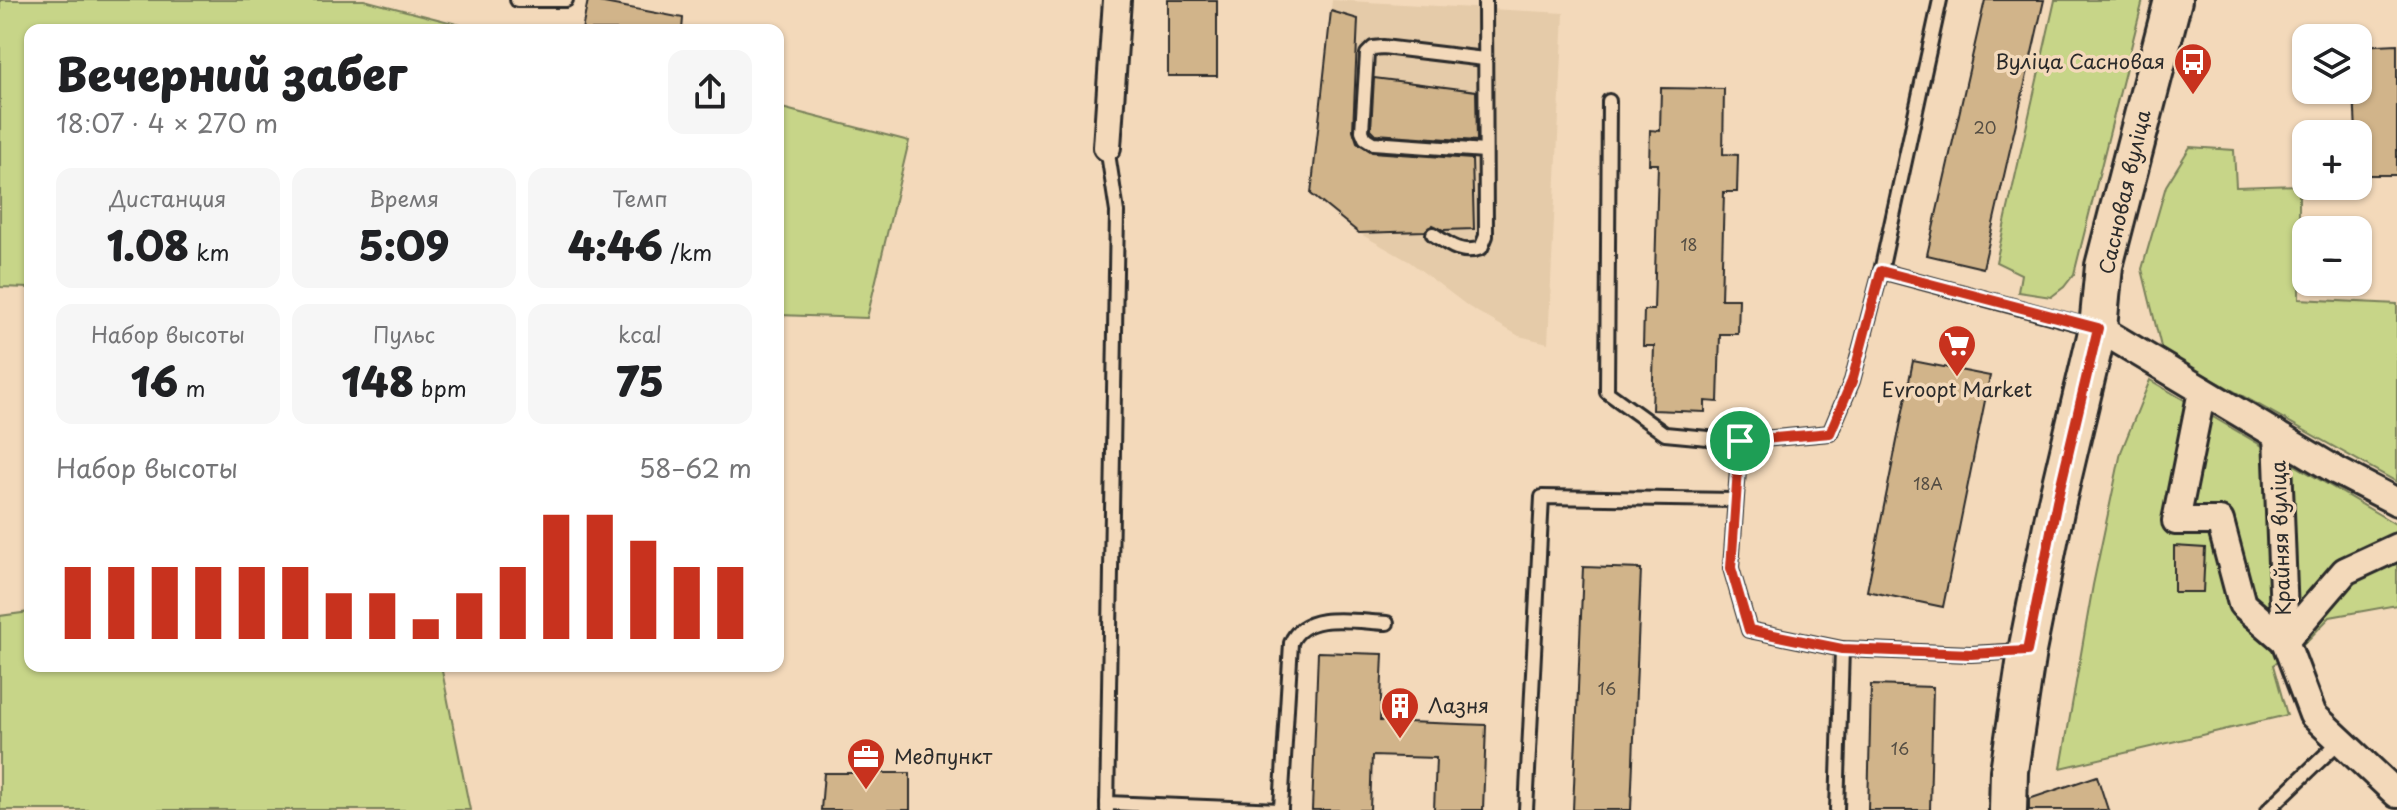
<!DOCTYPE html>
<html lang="ru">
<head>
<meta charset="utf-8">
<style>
  :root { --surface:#fff; --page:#f6f6f6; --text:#202124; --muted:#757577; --accent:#c8321e }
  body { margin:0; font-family:"Playpen Sans",sans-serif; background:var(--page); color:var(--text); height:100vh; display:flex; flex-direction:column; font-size:30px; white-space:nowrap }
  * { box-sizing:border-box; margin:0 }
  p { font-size:26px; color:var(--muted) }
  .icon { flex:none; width:44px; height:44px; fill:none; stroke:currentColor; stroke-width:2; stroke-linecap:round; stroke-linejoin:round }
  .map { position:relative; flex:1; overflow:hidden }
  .side { position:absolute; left:24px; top:24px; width:760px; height:648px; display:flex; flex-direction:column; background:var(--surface); border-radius:16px; box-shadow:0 2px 6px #0004 }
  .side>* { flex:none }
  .tools { position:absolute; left:2292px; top:24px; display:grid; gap:16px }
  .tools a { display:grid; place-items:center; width:80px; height:80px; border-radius:16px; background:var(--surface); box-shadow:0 2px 6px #0004; font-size:40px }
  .pin { position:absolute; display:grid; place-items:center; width:68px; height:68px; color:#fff; margin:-34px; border:4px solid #fff; border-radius:50%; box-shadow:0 2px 8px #0007 }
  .round { display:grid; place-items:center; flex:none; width:84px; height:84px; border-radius:16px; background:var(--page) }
  .overview { display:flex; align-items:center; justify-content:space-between; height:136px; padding:0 32px }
  h1 { font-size:44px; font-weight:800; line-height:60px }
  .figures { display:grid; grid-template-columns:repeat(3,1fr); gap:12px; height:136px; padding:8px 32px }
  .figures div { display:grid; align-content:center; border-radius:16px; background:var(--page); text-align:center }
  .figures b { font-size:40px; font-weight:800 }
  .figures small { font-size:22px; font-weight:400 }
  .figures p { font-size:22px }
  .chart { height:224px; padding:16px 32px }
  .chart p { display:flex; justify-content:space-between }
  .chart svg { width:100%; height:144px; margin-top:8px; stroke:var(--accent); stroke-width:6 }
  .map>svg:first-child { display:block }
  .built { fill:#e5cba9 }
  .green { fill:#c7d588; stroke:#79805a; stroke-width:2 }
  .building { fill:#d1b48a; stroke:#2b2b2b; stroke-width:2 }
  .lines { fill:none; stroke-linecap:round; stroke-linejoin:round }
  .lane-casing { stroke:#2b2b2b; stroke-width:18 }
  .street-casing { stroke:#2b2b2b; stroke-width:32 }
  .secondary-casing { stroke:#2b2b2b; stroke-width:42 }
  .lane { stroke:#f3d9ba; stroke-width:12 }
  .street { stroke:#f3d9ba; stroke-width:26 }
  .secondary { stroke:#f3d9ba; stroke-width:36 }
  .route-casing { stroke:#fff; stroke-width:16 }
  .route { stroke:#c8321e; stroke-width:10 }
  .labels { text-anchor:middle; stroke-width:7; stroke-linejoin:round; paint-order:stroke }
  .number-label { font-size:16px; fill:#544d43 }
  .poi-label { font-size:20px; fill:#2b2b2b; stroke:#f3d9ba; text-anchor:start }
  .street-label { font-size:20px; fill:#2b2b2b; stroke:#f3d9ba }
</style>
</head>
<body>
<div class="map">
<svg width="2397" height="810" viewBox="0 0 2397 810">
  <rect width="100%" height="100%" fill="#f3d9ba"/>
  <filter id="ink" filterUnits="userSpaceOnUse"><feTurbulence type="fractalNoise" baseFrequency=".0125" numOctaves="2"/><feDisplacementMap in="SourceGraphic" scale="16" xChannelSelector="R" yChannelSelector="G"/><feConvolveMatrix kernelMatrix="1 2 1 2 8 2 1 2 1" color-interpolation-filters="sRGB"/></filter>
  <g filter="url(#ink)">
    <polygon class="built" points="1332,0 1564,13 1548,343 1519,336 1469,307 1410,262 1359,233 1311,194"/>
    <g class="green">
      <polygon points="0,0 364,0 480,30 30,30 30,288 0,287"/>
      <polygon points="2055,0 2143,0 2074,274 2064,287 2051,297 2018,292 2021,274 1996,262"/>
      <polygon points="778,107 909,141 867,318 778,315"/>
      <polygon points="2190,147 2234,150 2236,187 2299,185 2299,299 2397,304 2397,482 2162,351 2142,269 2166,186"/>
      <polygon points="2150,380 2397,525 2397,605 2330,617 2304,644 2273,665 2287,715 2061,768 2093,585 2121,452"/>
      <polygon points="30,612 30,666 441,666 470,810 0,810 0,616"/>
    </g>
    <g class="building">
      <polygon points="588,0 683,18 682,30 582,30"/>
      <rect x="1168" y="0" width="49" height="76"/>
      <polygon points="1985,0 2044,0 1983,268 1927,255"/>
      <polygon points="1331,11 1358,19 1353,130 1357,142 1372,152 1472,159 1474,229 1443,230 1433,225 1425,231 1359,233 1311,194"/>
      <polygon points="2397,44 2397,175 2358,175 2354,90 2358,90 2358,46"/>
      <polygon points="1374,78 1476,91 1477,141 1376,134 1371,129"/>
      <polygon points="1661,88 1724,89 1723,154 1738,155 1737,192 1724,192 1721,299 1739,299 1738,334 1720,334 1718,402 1705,401 1705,412 1652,410 1654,346 1643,346 1644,310 1654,310 1658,164 1649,164 1650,130 1660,131"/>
      <polygon points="1913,361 1990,376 1943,607 1867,591"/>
      <polygon points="2174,546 2205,548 2203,592 2174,592"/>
      <polygon points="1583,567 1641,569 1631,810 1573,810"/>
      <polygon points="1318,652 1383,654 1380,721 1486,725 1483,810 1434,810 1436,758 1372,756 1370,810 1312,810"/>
      <polygon points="1871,685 1933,687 1930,810 1868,810"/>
      <polygon points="824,773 910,773 910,810 821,810"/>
      <polygon points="2097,776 2108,810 2029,810 2029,799"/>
    </g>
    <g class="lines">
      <defs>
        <g id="lane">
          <polyline points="517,0 566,0"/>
          <polyline points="1484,59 1383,47 1373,48 1367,54 1362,131 1365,138 1373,143 1485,151"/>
          <polyline points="1609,101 1607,392 1665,434 1740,441 1830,433 1852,381 1881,271 2095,328"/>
          <path d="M1433 234C1449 245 1462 255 1481 248L1486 236 1485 0"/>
          <polyline points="1881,271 1940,0"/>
          <polyline points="1740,441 1731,568 1749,630 1842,649 1971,654 2023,651"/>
          <polyline points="1107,803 1281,810"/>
          <path d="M1281 808 1291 643C1304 610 1357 622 1387 623"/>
          <polyline points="1107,810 1117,212 1107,147"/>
          <polyline points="1526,810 1542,497 1735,500"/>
          <polyline points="1837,810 1842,649"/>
          <polyline points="2268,810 2340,741"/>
        </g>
        <g id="street">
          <polyline points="1107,147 1117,0"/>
          <polyline points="2098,328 2337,471 2397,502"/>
          <polyline points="2202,391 2176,521 2220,521 2242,604 2285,641 2345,571 2397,547"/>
          <polyline points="2277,435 2285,641 2313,715 2397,794"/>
        </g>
        <polyline id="secondary" points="2008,810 2009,771 2027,651 2057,501 2098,328 2104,266 2173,0"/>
      </defs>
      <use href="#lane" class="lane-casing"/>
      <use href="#street" class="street-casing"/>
      <use href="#secondary" class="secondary-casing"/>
      <use href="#lane" class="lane"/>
      <use href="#street" class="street"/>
      <use href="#secondary" class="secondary"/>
    </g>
  </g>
  <g class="lines" filter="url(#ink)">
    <defs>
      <polygon id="route" points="1881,271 2098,328 2057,501 2027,651 1971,654 1842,649 1749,630 1731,568 1740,441 1830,433 1852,381"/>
    </defs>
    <use href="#route" class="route-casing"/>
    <use href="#route" class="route"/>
  </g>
  <defs>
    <symbol id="bus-pin" viewBox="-11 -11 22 30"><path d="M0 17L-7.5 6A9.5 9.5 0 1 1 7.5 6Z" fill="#c8321e" stroke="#f3d9ba"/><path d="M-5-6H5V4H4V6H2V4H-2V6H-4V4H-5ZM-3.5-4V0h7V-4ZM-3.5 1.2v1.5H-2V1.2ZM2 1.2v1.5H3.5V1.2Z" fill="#fff"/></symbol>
    <symbol id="supermarket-pin" viewBox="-11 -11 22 30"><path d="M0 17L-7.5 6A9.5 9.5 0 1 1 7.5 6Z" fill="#c8321e" stroke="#f3d9ba"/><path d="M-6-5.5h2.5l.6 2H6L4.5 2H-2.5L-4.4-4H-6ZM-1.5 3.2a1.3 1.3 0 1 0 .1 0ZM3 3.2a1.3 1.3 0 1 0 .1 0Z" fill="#fff"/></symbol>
    <symbol id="building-pin" viewBox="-11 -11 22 30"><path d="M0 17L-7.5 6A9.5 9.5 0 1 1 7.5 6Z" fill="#c8321e" stroke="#f3d9ba"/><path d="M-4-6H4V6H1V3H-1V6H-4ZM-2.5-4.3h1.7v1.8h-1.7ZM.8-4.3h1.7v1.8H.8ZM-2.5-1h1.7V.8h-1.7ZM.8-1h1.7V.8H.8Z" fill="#fff"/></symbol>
    <symbol id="office-pin" viewBox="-11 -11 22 30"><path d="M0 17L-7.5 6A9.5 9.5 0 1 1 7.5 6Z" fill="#c8321e" stroke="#f3d9ba"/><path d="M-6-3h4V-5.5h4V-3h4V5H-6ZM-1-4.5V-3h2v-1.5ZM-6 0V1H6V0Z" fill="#fff"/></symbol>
  </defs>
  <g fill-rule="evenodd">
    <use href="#bus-pin" x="2171" y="40" width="44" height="60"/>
    <use href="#supermarket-pin" x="1935" y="322" width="44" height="60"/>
    <use href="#building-pin" x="1378" y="684" width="44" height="60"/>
    <use href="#office-pin" x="844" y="735" width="44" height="60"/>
  </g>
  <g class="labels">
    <g class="number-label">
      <text x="1985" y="134">20</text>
      <text x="1689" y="251">18</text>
      <text x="1928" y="490">18А</text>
      <text x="1607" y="695">16</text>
      <text x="1900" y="755">16</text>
    </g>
    <g class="poi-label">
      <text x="2165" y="69" text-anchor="end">Вуліца Сасновая</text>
      <text x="1957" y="397" text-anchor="middle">Evroopt Market</text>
      <text x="1428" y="713">Лазня</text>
      <text x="894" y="764">Медпункт</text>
    </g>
    <g class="street-label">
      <text transform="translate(2125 192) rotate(-77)" y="7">Сасновая вуліца</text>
      <text transform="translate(2281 538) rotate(-92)" y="7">Крайняя вуліца</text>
    </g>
  </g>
</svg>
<div class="tools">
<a><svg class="icon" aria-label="layers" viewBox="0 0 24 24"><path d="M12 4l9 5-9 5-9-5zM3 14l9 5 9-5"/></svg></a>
<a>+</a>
<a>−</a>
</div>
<div class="pin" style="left:1740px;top:441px;background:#1e9e55"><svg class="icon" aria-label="arrive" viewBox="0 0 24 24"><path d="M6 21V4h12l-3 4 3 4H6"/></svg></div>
<section class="side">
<div class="overview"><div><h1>Вечерний забег</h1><p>18:07 · 4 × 270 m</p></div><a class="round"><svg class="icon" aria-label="share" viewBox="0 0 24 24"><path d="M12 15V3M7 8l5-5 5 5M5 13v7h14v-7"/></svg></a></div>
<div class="figures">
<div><p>Дистанция</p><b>1.08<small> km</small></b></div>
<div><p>Время</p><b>5:09</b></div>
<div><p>Темп</p><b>4:46<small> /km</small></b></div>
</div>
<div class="figures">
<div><p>Набор высоты</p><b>16<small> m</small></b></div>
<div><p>Пульс</p><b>148<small> bpm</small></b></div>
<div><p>kcal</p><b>75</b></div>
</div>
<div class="chart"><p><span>Набор высоты</span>58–62 m</p>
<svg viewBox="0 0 160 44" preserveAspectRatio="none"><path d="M5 44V22M15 44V22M25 44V22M35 44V22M45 44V22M55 44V22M65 44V30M75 44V30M85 44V38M95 44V30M105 44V22M115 44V6M125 44V6M135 44V14M145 44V22M155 44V22"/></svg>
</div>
</section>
</div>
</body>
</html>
